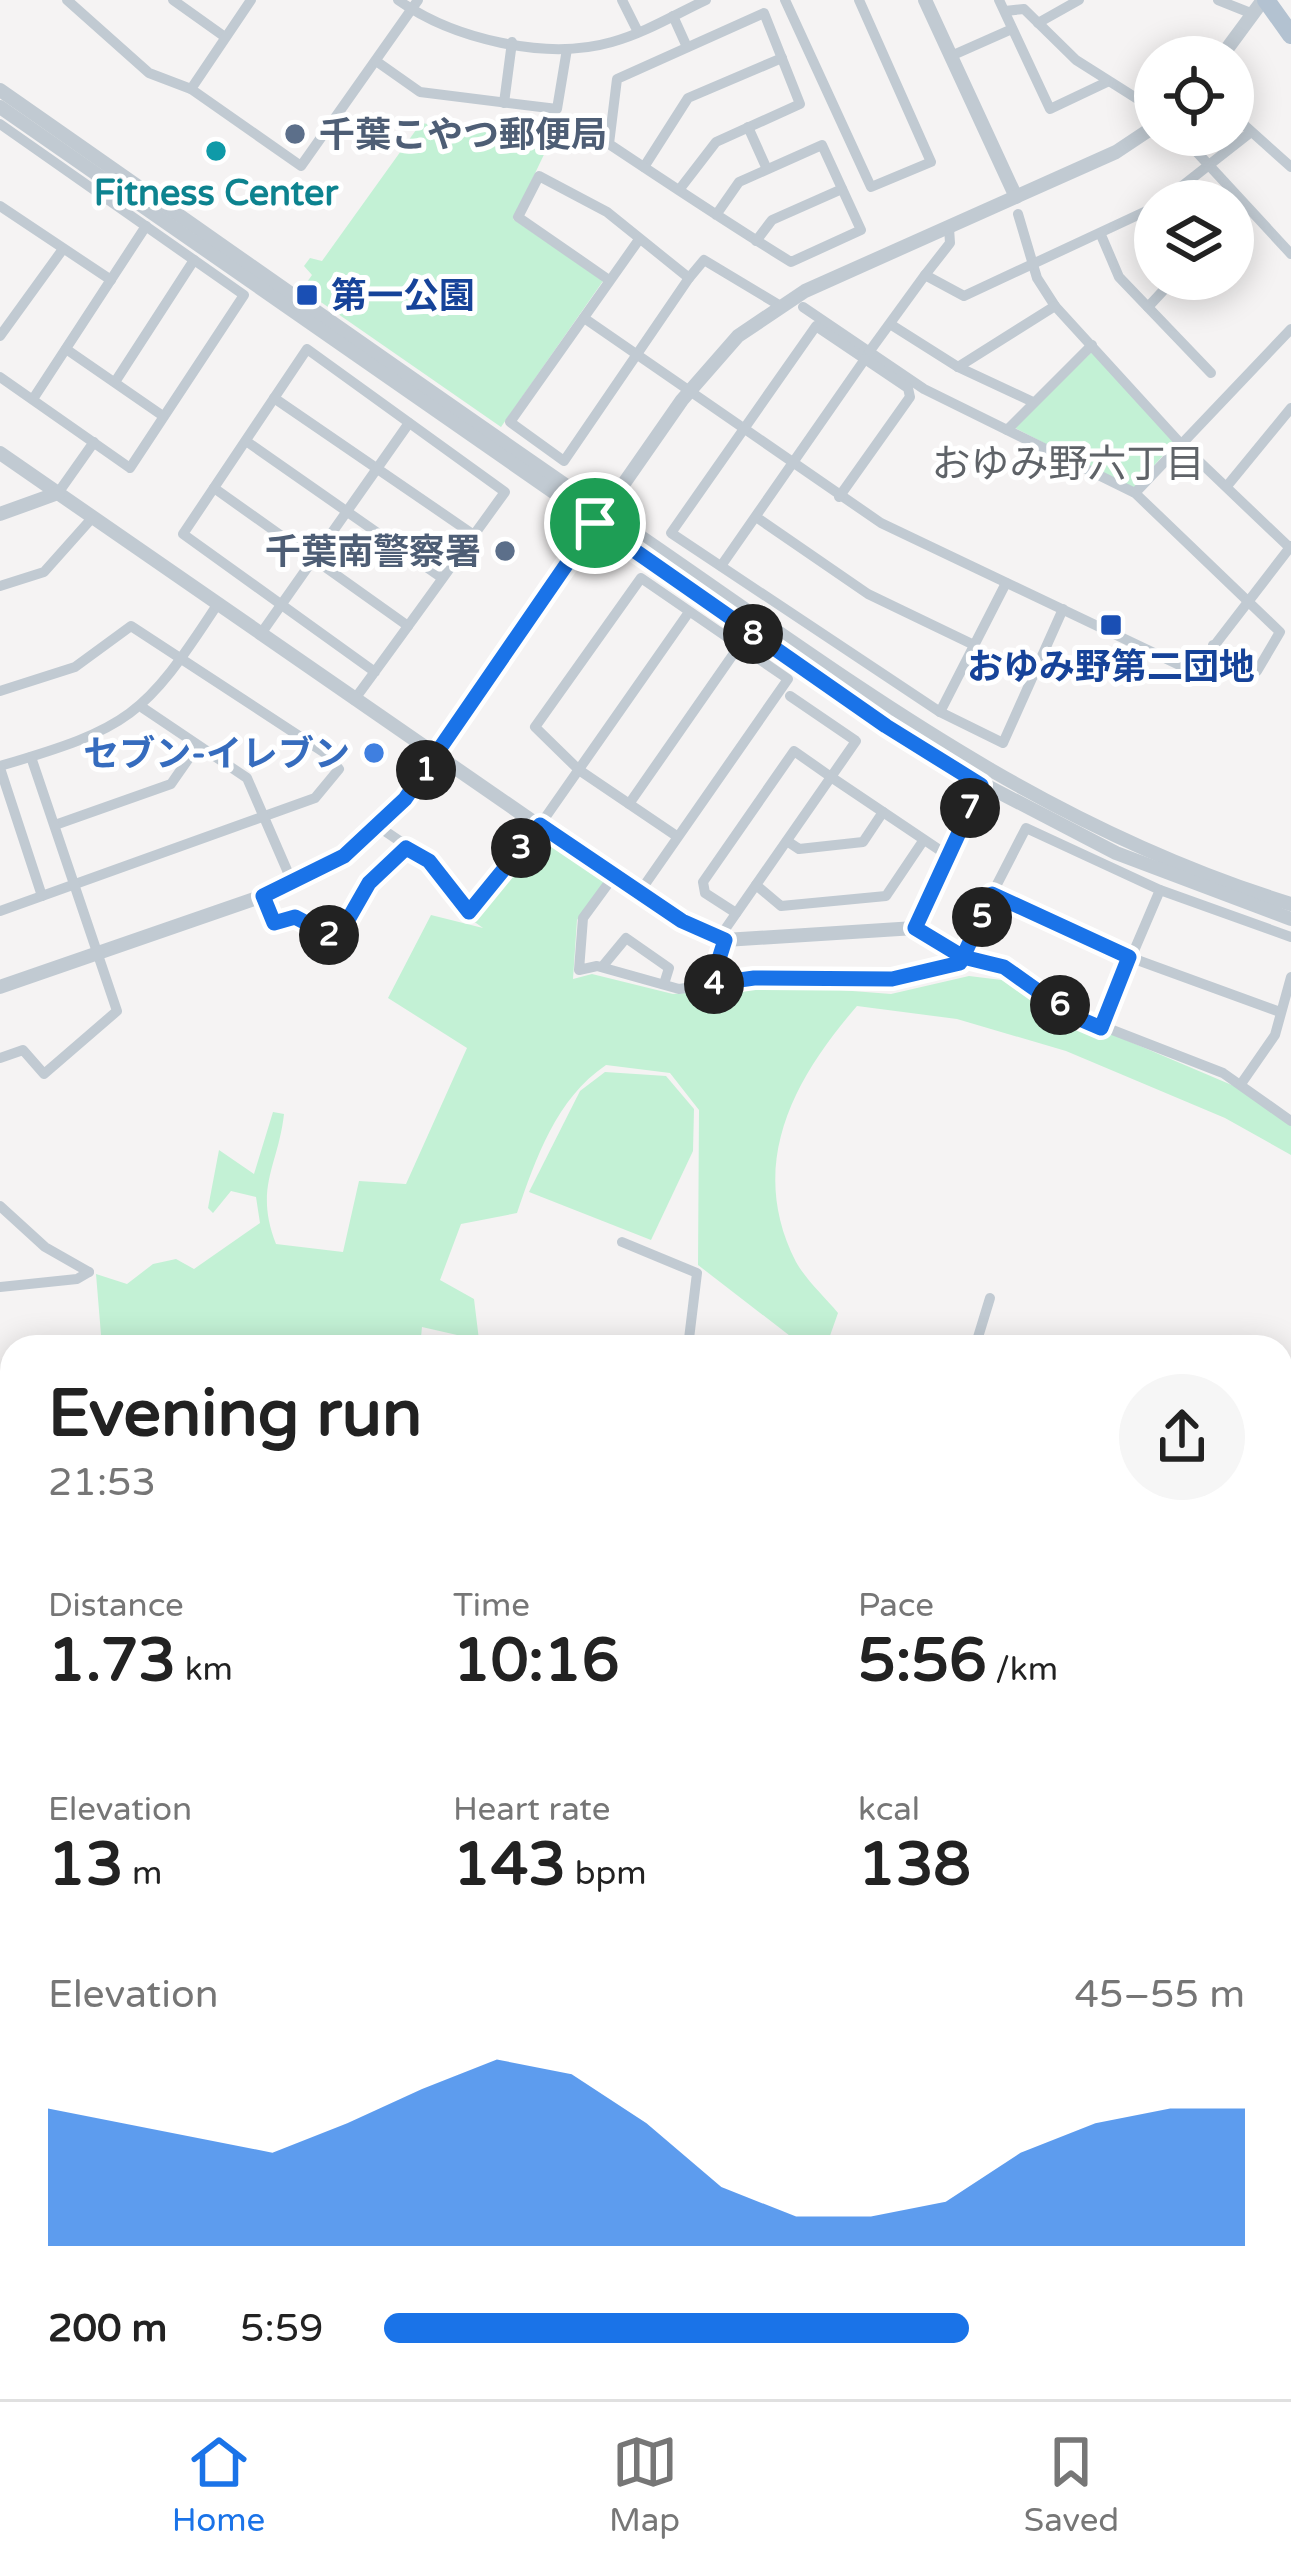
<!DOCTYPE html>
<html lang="en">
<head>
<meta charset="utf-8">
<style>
  :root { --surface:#fff; --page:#f6f6f6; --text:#222; --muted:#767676; --line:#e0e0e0; --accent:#1a73e8 }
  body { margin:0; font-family:"Varela Round","Noto Sans JP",sans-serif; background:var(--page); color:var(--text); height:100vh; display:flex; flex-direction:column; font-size:45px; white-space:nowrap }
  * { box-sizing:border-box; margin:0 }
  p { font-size:39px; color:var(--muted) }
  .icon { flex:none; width:66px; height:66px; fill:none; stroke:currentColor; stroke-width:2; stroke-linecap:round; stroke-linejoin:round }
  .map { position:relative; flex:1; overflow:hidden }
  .panel { position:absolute; left:0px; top:1335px; width:1293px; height:1065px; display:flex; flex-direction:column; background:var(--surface); border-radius:36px 36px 0 0; box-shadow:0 6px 30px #0003 }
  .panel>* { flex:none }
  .controls { position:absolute; left:1134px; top:36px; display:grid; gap:24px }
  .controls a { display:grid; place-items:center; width:120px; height:120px; border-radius:50%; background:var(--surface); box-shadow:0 6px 30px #0003; font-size:60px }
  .pin { position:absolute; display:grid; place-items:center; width:102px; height:102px; color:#fff; margin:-51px; border:6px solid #fff; border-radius:50%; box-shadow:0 3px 12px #0007 }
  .km { position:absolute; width:60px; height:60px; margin:-30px; border-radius:50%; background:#222; color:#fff; font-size:33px; line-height:60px; text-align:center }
  .round { display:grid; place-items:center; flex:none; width:126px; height:126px; border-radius:63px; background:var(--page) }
  .summary { display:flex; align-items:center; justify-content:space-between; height:204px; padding:0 48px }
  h1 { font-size:66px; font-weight:700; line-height:90px }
  .stats { display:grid; grid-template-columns:repeat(3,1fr); gap:18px; height:204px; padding:12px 48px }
  .stats div { display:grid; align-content:center }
  .stats b { font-size:60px; font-weight:700 }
  .stats small { font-size:33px; font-weight:400 }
  .stats p { font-size:33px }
  .chart { height:336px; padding:24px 48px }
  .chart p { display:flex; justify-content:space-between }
  .chart svg { width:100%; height:216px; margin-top:12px; fill:var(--accent); opacity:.7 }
  ul { padding:0 48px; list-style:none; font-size:39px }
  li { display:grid; grid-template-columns:192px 144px 1fr; align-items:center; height:90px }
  li i { height:30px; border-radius:15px; background:var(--accent) }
  .tab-bar { display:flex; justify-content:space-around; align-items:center; height:168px; border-top:3px solid var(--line); background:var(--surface); font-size:33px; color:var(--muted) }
  .tab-bar a { display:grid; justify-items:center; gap:6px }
  .tab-bar .selected { color:var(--accent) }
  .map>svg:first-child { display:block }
  .green { fill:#c3f1d5 }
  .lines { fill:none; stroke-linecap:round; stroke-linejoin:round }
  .minor { stroke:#c1cad2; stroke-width:10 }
  .tertiary { stroke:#c1cad2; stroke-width:14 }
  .primary { stroke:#b3c2d1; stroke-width:18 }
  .route-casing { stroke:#fff; stroke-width:24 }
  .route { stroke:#1a73e8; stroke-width:15 }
  .service-dot { fill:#5c6f8a; stroke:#fff; stroke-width:4.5 }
  .culture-dot { fill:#0f9aa8; stroke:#fff; stroke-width:4.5 }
  .transit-dot { fill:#1a4fb4; stroke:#fff; stroke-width:4.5 }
  .shop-dot { fill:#3f7fe0; stroke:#fff; stroke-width:4.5 }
  .labels { text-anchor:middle; stroke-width:10; stroke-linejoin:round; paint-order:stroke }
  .service-label { font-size:36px; font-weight:bold; fill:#4e5e75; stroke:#fff; text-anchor:start }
  .culture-label { font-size:36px; font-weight:bold; fill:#0d838f; stroke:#fff }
  .transit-label { font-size:36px; font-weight:bold; fill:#164399; stroke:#fff; text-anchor:start }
  .shop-label { font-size:36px; font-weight:bold; fill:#366cbe; stroke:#fff; text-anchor:end }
  .neighbourhood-label { font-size:39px; fill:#5f6368; stroke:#fff }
</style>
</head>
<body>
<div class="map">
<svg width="1291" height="2399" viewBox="0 0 1291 2399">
  <rect width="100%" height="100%" fill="#f5f3f3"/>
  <g class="green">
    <polygon points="421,123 551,140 513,219 603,281 501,427 302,289 312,275 304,266 310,258 322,261"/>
    <polygon points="1094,350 1176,441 1133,489 1013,427"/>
    <path d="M538 833 606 880 577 920 573 979 592 974 673 994 775 985 891 994 969 976 1027 983 1067 1015 1260 1097 1291 1122V1155L1225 1118 1066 1051 957 1019 857 1006C792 1081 747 1166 796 1262 806 1280 825 1297 838 1313L826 1347 803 1346 698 1265 699 1110 670 1073 606 1065C556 1099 536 1158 517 1213L461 1224 440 1280 474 1299 479 1340 422 1327 420 1347H153L118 1341 117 1347H102L96 1274 127 1284 153 1264 176 1259 194 1269 260 1223 256 1197 231 1191 213 1213 208 1208 219 1150 254 1174 273 1112 284 1114C278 1167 254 1187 276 1244L343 1252 359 1181 406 1184 467 1048 388 998 431 915 483 928 469 918Z"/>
    <polygon points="605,1072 666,1076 694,1109 693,1151 651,1240 529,1192 580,1091"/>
    <polygon points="163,2388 1032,2388 1034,2399 147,2399"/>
  </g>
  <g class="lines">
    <g class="minor">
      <polyline points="67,0 149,73 191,89"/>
      <polyline points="173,0 225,37"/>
      <polyline points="251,0 191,89 301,166 418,0"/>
      <path d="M398 0C453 39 546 61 612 42 645 33 676 14 706 0"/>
      <polyline points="622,0 638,32"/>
      <polyline points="785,0 871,187 931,162 859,0"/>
      <polyline points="999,0 1050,109 1107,82"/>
      <polyline points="1218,0 1253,14"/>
      <polyline points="1005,11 1024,9 1076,60 1155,110"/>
      <polyline points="673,16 687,47"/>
      <polyline points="1038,23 1079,0"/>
      <polyline points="951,56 1012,29"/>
      <polyline points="376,61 420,92 557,109 567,49"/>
      <polyline points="504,103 512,42"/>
      <polyline points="1233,115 1291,167"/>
      <polyline points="0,124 244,295 130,468 0,377"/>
      <polyline points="748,127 766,167"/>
      <polyline points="1181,135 1291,254"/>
      <polyline points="644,167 688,98 782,58"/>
      <path d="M679 190 716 142 800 104 764 13 617 79 609 144C669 184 729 224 791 262L861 230 822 145 739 182 716 215"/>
      <polyline points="1163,201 1251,132"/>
      <polyline points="0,206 111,280"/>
      <polyline points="1018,214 1037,278 1055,306 1181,444 1291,549"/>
      <polyline points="1101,235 1119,277 1211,373"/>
      <polyline points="638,241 510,422 564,461 689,278"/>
      <polyline points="756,241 772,220 842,189"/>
      <polyline points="925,275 950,243 949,228"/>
      <polyline points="609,280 518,217 539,176 607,212 689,278 704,260 779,305"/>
      <polyline points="803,307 924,389 1135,493 1280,632 1257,671 1213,645"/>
      <polyline points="1148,307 1174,279"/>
      <polyline points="584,318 881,523 1194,672 1291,546"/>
      <polyline points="890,324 958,367 1033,402"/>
      <polyline points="0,336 63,249"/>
      <polyline points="66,349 163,416"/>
      <polyline points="869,352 925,275 964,296 1155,207"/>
      <polyline points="958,367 1055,306"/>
      <polyline points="115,382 194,260"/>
      <polyline points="274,398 474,535"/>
      <polyline points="33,399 146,226"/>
      <polyline points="1007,430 1092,345"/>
      <polyline points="246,441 442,578"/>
      <polyline points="1227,486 1291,408"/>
      <polyline points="214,488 408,626"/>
      <polyline points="58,493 94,442"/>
      <polyline points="1135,493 1291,329"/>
      <polyline points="839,497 910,397 908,388 816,326 671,533 940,712 1003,743 1063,609"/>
      <polyline points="756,517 868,594 974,645"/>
      <polyline points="721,566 865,359"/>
      <polyline points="0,586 44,572 93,517"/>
      <polyline points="260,635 409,423"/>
      <polyline points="0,691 75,667 131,626 325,753 339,769 315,798 0,911"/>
      <path d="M354 700C405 631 455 561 505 492L307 349 183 534 375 672"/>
      <polyline points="143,708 247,778 293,884"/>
      <polyline points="940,712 1006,583"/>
      <path d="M0 766C129 728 144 717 217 605"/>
      <polyline points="0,768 42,896"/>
      <polyline points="629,804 739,646"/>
      <polyline points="55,825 171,784 196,748"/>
      <polyline points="379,827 429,861 469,912 540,825 689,612"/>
      <polyline points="787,841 799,849 863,842 883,812"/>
      <polyline points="613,877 583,918 579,970 597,966 679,989 754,978 892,978 960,963 992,894 1129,957 1280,1012"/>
      <polyline points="756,885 781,906 886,896 923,841"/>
      <polyline points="639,893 788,679 641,578 535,727 579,770 678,837"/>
      <polyline points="992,894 1026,828 1160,890 1291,937"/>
      <polyline points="263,896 275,923 295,917 337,939 369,883 406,848"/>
      <polyline points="736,913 705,893 703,882 794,751 831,777 856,741 790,696"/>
      <polyline points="915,928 963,957 1004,967 1074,1015 1223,1073 1291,1121"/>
      <polyline points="719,938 831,777 947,855"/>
      <polyline points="602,967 626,938 669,968 664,984"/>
      <polyline points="711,984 725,940"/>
      <polyline points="1101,1028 1160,890"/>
      <polyline points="0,1058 23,1050 44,1074 117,1011 31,757"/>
      <polyline points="1241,1084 1275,1035 1291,977"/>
      <polyline points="0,1206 45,1247 89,1272"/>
      <polyline points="622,1242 697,1273 688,1347"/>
      <polyline points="0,1287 77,1279 89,1272"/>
      <polyline points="975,1347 990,1298"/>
      <polyline points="0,1490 12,1502"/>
      <polyline points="0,1535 12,1522"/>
      <polyline points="0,1597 12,1608"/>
      <polyline points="1281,1617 1291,1616"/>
      <polyline points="1281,1784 1291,1777"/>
      <polyline points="0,1796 12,1807"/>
      <polyline points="1281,1864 1291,1865"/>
      <polyline points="0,1869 11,1879 0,1895"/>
      <polyline points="1281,1924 1291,1925"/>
      <polyline points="0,1934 12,1936"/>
      <polyline points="1281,1984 1291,1985"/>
      <polyline points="0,1997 12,1999"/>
      <polyline points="0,2037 12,2034"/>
      <polyline points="1281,2044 1291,2046"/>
      <polyline points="1281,2183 1291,2184"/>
      <polyline points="0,2201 12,2198"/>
      <polyline points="1281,2239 1291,2240"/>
      <polyline points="0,2242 5,2261 12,2259"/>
      <polyline points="0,2295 12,2292"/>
      <polyline points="1281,2303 1291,2304"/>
      <polyline points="1233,2388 1291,2395"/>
      <polyline points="1134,2399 1140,2388"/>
    </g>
    <g class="tertiary">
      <polyline points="925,0 1016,197"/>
      <polyline points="1221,57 1263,0"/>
      <path d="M0 90C218 242 435 396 654 546 864 691 1043 827 1291 904"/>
      <polyline points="0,107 943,763 1116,853 1291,919"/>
      <polyline points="0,453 613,877 683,921 725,940 915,928 981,785"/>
      <polyline points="0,514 58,493"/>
      <polyline points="0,987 263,896 344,856 405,798 682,400 738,336 805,291 1116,152 1155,126"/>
      <polyline points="0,1698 12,1709"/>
      <polyline points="0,2110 12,2106"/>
      <polyline points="1281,2115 1291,2116"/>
    </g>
    <polyline class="primary" points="1266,0 1291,35"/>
  </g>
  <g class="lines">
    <defs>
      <polyline id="route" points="595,523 405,799 344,856 263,896 274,923 295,917 337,939 369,883 406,848 429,861 469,912 540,825 682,921 725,940 711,984 754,978 892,979 960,963 963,957 992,894 1129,957 1101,1028 1073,1016 1004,967 963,957 915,928 981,785 886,726 595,523"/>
    </defs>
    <use href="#route" class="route-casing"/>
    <use href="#route" class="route"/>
  </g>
  <g class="service-dot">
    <circle cx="295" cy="134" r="12"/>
    <circle cx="505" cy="551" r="12"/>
  </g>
  <circle class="culture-dot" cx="216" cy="151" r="12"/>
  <g class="transit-dot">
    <rect x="295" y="283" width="24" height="24" rx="6"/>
    <rect x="1099" y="613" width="24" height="24" rx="6"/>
  </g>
  <circle class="shop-dot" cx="374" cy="753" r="12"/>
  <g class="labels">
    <g class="service-label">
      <text x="319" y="147">千葉こやつ郵便局</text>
      <text x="481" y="564" text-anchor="end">千葉南警察署</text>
    </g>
    <g class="culture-label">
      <text x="216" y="205">Fitness Center</text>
    </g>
    <g class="transit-label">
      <text x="331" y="308">第一公園</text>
      <text x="1111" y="679" text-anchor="middle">おゆみ野第二団地</text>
    </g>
    <g class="shop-label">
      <text x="350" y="766">セブン-イレブン</text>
    </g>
    <g class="neighbourhood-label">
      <text x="1068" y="477">おゆみ野六丁目</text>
    </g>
  </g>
</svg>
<div class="controls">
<a><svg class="icon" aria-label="locate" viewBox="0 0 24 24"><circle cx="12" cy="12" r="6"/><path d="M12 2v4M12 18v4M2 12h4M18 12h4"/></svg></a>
<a><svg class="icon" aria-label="layers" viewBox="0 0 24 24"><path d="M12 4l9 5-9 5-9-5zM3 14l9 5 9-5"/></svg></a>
</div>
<div class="pin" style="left:595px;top:523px;background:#1e9e55"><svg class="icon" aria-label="arrive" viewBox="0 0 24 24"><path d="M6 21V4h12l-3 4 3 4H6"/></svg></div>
<b class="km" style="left:426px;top:770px">1</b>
<b class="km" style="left:329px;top:935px">2</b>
<b class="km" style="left:521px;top:848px">3</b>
<b class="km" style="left:714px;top:984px">4</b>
<b class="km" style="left:982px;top:917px">5</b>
<b class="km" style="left:1060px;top:1005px">6</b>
<b class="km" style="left:970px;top:808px">7</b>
<b class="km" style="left:753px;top:634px">8</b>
<section class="panel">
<div class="summary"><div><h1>Evening run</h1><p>21:53</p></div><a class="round"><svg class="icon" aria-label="share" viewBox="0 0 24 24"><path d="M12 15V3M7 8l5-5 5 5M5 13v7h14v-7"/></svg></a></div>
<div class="stats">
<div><p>Distance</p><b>1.73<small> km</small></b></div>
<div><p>Time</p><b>10:16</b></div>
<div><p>Pace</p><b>5:56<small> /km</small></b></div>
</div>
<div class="stats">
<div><p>Elevation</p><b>13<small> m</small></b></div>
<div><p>Heart rate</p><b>143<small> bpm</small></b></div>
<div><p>kcal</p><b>138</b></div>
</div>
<div class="chart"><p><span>Elevation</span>45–55 m</p>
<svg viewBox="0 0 160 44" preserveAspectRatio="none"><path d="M0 44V16L10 19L20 22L30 25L40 19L50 12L60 6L70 9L80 19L90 32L100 38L110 38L120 35L130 25L140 19L150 16L160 16V44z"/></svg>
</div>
<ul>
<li><b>200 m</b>5:59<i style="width:68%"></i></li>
</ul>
</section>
</div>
<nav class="tab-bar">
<a class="selected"><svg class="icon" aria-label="home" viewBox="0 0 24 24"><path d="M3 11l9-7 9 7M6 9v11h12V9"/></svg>Home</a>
<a><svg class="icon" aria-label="map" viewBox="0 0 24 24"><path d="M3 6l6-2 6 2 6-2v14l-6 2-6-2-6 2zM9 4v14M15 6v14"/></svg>Map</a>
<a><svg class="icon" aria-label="saved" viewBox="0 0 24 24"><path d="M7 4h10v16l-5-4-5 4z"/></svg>Saved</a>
</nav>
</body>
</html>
